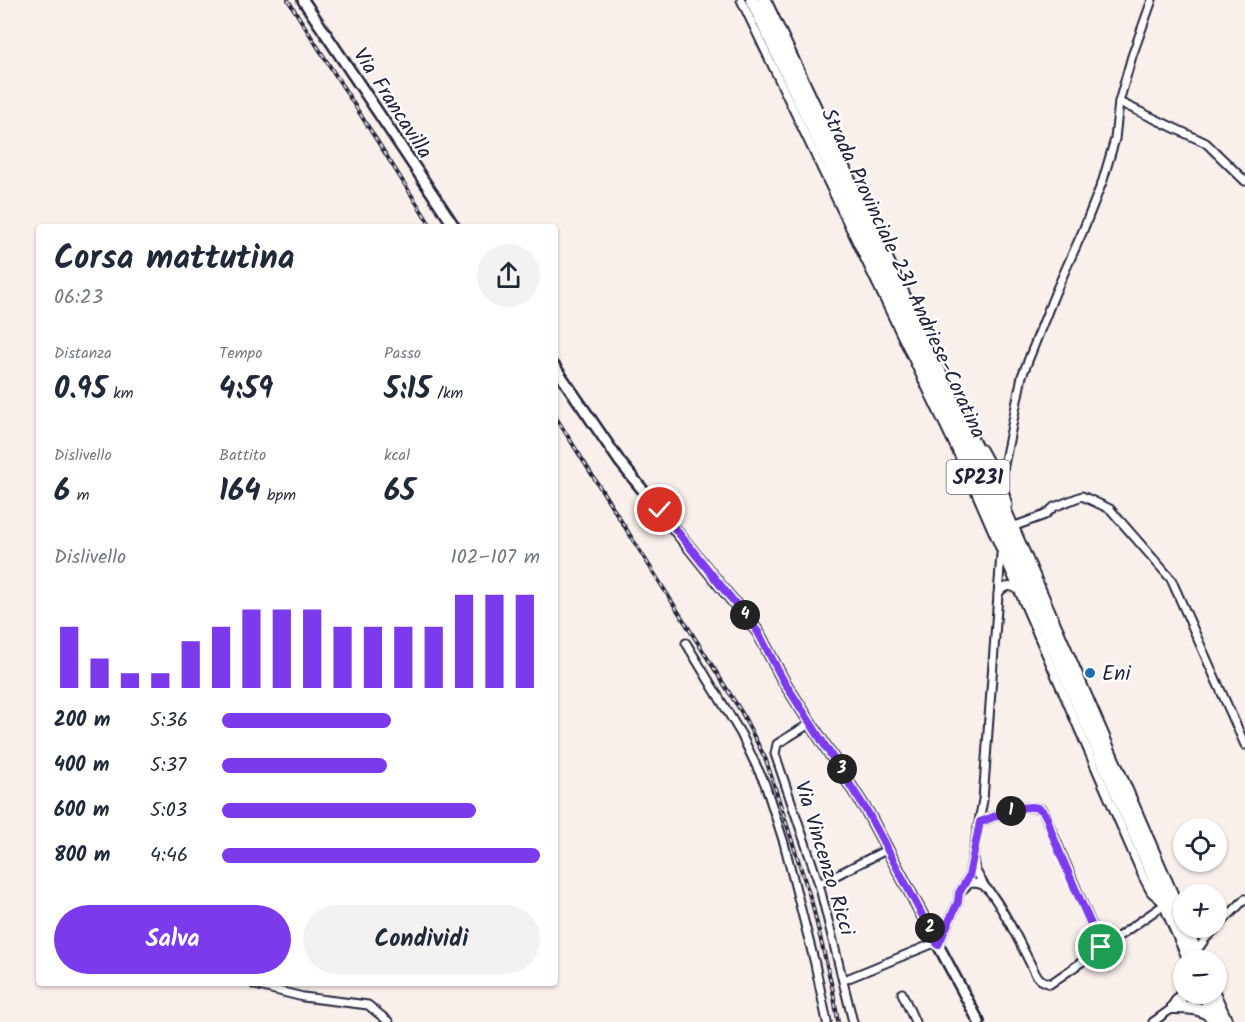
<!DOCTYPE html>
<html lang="it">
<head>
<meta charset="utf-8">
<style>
  :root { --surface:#fff; --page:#f2f2f3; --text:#1f2937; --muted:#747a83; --accent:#7c3aed }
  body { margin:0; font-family:Kalam,sans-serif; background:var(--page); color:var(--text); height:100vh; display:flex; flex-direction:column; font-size:22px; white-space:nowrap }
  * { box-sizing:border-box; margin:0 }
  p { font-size:20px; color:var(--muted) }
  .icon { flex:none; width:33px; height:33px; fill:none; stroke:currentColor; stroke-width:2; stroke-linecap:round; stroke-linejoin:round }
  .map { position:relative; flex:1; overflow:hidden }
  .sheet { position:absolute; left:36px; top:224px; width:522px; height:762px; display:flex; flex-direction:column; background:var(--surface); border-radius:6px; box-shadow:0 2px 4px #0004 }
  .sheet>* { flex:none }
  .tools { position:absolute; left:1173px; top:818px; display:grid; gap:12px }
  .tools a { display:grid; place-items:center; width:54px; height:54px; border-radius:50%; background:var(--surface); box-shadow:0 2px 4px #0004; font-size:30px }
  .pin { position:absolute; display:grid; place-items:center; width:51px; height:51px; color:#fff; margin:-26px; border:3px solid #fff; border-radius:50%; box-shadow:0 2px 6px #0007 }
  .km { position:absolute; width:30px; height:30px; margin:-15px; border-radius:50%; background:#222; color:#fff; font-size:16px; line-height:30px; text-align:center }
  .round { display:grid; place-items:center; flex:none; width:63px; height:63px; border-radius:32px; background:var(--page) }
  .overview { display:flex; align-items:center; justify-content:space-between; height:102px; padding:0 18px }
  h1 { font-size:33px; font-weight:700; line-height:45px }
  .figures { display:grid; grid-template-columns:repeat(3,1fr); gap:9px; height:102px; padding:6px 18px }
  .figures div { display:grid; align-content:center }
  .figures b { font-size:30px; font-weight:700 }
  .figures small { font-size:16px; font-weight:400 }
  .figures p { font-size:16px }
  .chart { height:168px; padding:12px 18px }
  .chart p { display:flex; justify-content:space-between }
  .chart svg { width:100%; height:108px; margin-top:6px; stroke:var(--accent); stroke-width:6 }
  .cta { display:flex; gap:12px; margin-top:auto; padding:12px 18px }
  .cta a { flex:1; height:69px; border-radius:36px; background:var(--accent); color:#fff; font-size:24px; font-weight:700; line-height:69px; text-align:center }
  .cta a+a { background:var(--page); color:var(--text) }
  ul { padding:0 18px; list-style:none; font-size:20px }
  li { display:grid; grid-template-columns:96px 72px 1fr; align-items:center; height:45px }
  li i { height:15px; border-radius:8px; background:var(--accent) }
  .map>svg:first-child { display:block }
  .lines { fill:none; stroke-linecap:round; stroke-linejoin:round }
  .street-casing { stroke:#22223b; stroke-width:11 }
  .secondary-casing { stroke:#22223b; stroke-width:14 }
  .highway-casing { stroke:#22223b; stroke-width:16 }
  .street { stroke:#fff; stroke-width:7 }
  .secondary { stroke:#fff; stroke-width:9 }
  .highway { stroke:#fff; stroke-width:12 }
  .rail-casing { stroke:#22223b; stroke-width:4 }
  .rail { stroke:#fff; stroke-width:1.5; stroke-dasharray:4.5; stroke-linecap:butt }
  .route-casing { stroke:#fff; stroke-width:12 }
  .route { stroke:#7c3aed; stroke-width:8 }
  .poi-dot { fill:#1f6fb2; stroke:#fff; stroke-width:2 }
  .labels { text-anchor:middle; stroke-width:4.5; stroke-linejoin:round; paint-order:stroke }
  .shield { fill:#fff; stroke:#646476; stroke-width:1.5 }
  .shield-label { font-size:20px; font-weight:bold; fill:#22223b }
  .street-label { font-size:21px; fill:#22223b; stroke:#fff }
  .poi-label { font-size:21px; fill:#22223b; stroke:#fff; text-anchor:start }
</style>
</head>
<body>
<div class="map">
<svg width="1245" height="1022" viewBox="0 0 1245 1022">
  <rect width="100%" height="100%" fill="#f9efeb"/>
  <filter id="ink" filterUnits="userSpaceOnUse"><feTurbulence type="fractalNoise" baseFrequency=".0167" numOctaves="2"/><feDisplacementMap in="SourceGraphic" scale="12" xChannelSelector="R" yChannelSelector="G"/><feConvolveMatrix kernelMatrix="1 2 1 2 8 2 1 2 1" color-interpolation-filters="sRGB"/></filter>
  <g filter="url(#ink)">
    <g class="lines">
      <defs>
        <g id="street">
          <path d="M741 0 970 479 1144 879 1151 892 1165 904 1050 984 1041 980 1036 975C1027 957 998 896 984 886 980 883 975 883 970 883L959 893"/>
          <polyline points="1119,102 1206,143 1245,181"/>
          <polyline points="982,449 993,469 1001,480"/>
          <polyline points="1008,505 1001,480 1022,376 1055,293 1082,233 1103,180 1115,139 1119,102 1132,56 1152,0"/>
          <polyline points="1015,526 1045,515 1054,507 1082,496 1110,509 1171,579 1245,745"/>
          <path d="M998 594C1003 586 1010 584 1018 590"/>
          <polyline points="686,643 741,734 765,784 784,843 815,964 827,1022"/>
          <polyline points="811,723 777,744 775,754 819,884 853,1022"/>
          <path d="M980 822C998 816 1024 801 1043 810L1101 947"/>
          <polyline points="974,859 976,871 985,887"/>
          <polyline points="819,884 888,849"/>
          <polyline points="938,945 958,902 959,893 969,876 983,800 1001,554"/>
          <polyline points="1196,952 1205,939 1245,899"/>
          <polyline points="844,980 937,942"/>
          <polyline points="255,982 255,985 303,997 368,1005 389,1022"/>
          <polyline points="902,993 915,1022"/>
          <polyline points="1153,1022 1174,1007"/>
        </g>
        <g id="secondary">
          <polyline points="303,0 454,226"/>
          <polyline points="555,367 620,462 758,632 783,680 868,813 979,1022"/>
        </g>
        <g id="highway">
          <polyline points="752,0 992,507 1190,960"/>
          <polyline points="764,0 1001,502 1184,924"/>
          <polyline points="1185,927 1199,960"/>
          <polyline points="1204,993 1214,1017"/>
          <polyline points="1213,993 1226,1022"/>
          <path d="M1174 1007C1191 1007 1202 1007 1215 1019"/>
          <polyline points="1174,1007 1184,992"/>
        </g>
      </defs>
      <use href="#street" class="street-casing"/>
      <use href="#secondary" class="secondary-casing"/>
      <use href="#highway" class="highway-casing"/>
      <use href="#street" class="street"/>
      <use href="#secondary" class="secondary"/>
      <use href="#highway" class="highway"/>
      <defs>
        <g id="rail">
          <polyline points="288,0 431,226"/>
          <polyline points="555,416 742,713 766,760 812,903 833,991 838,1022"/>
        </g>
      </defs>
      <use href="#rail" class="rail-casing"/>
      <use href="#rail" class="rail"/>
    </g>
  </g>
  <g class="lines" filter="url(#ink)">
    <defs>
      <path id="route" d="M660 510 758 632 783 680 868 813 938 945 958 902 959 893 969 876 980 822C994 817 1024 803 1038 808 1046 811 1049 823 1051 831 1066 870 1084 908 1101 947"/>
    </defs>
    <use href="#route" class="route-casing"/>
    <use href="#route" class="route"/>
  </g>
  <circle class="poi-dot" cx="1090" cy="673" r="6"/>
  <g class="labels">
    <rect class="shield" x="946.5" y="460" width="63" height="34" rx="4.5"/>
    <g class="shield-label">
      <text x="978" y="484">SP231</text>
    </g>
    <g class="street-label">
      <text transform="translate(393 103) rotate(57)" y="7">Via Francavilla</text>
      <text transform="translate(904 273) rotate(65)" y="7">Strada Provinciale 231 Andriese-Coratina</text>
      <text transform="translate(825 858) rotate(73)" y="7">Via Vincenzo Ricci</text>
    </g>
    <g class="poi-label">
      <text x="1102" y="680">Eni</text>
    </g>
  </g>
</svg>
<div class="tools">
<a><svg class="icon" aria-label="locate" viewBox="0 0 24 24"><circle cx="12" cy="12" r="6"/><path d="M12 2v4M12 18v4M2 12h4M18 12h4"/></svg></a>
<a>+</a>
<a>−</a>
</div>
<div class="pin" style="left:1101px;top:947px;background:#1e9e55"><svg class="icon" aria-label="arrive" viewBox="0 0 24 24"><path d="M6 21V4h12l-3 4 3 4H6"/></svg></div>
<div class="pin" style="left:660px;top:510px;background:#d93025"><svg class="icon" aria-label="check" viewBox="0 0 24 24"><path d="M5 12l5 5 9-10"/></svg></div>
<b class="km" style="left:1011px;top:811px">1</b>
<b class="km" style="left:930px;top:928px">2</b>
<b class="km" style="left:842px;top:769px">3</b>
<b class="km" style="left:745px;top:615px">4</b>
<section class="sheet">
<div class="overview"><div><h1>Corsa mattutina</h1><p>06:23</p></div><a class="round"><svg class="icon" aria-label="share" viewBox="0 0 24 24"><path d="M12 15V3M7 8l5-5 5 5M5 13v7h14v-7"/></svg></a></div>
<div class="figures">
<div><p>Distanza</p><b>0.95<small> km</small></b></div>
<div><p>Tempo</p><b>4:59</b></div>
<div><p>Passo</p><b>5:15<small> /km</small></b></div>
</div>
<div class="figures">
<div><p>Dislivello</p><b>6<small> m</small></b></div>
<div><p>Battito</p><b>164<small> bpm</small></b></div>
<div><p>kcal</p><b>65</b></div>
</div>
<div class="chart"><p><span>Dislivello</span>102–107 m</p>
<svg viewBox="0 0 160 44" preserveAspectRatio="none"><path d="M5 44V19M15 44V32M25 44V38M35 44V38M45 44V25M55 44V19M65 44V12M75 44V12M85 44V12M95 44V19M105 44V19M115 44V19M125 44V19M135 44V6M145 44V6M155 44V6"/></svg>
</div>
<ul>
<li><b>200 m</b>5:36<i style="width:53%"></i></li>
<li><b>400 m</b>5:37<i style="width:52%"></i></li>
<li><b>600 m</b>5:03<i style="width:80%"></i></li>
<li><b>800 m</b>4:46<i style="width:100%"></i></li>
</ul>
<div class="cta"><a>Salva</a><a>Condividi</a></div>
</section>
</div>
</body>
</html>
